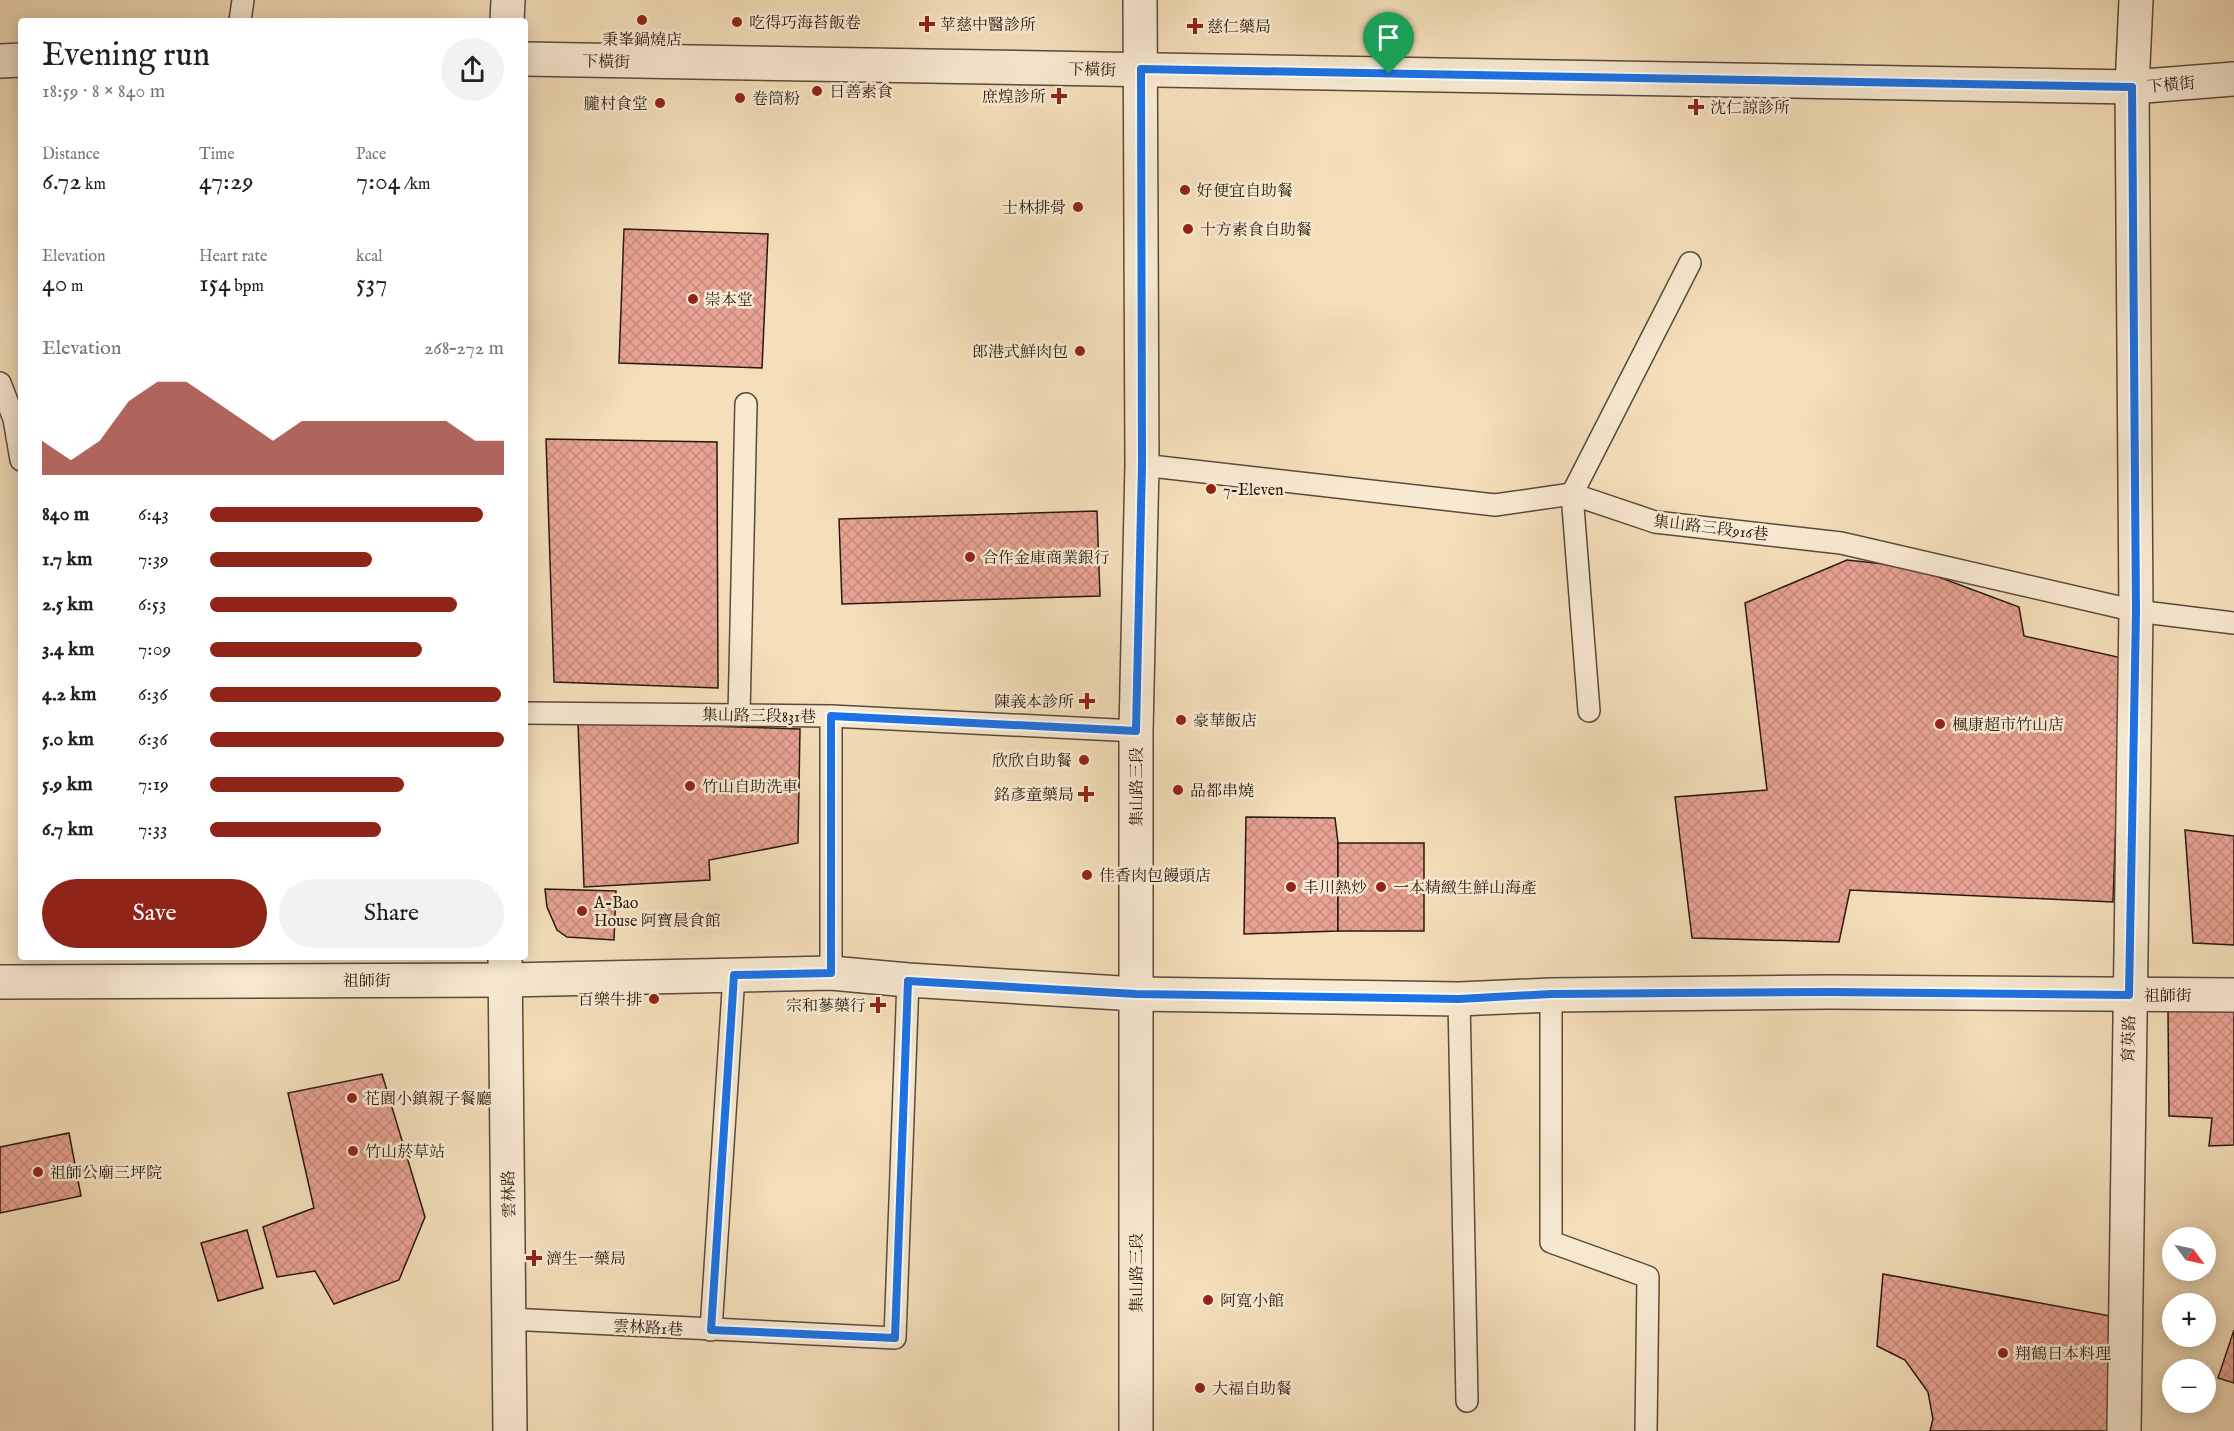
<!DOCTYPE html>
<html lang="en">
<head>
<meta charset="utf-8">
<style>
  :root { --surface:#fff; --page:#f2f2f2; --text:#202124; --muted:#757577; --accent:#8f2418 }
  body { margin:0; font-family:"IM FELL English","Noto Serif TC",serif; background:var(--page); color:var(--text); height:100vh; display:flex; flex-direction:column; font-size:22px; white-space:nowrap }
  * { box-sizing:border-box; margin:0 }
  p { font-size:20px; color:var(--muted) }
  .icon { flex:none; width:33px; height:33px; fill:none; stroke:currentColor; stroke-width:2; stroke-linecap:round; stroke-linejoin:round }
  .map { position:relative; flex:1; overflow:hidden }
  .sheet { position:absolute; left:18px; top:18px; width:510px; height:942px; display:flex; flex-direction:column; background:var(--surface); border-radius:6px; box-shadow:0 3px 15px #0003 }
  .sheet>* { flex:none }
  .needle { width:39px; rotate:123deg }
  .fabs { position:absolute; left:2162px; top:1227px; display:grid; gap:12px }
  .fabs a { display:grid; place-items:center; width:54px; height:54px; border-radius:50%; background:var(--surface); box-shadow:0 3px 15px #0003; font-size:30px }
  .pin { position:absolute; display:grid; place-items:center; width:51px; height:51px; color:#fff; margin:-62px -26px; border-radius:50% 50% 50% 0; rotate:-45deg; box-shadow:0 0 6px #0007 }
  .pin .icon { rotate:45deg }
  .round { display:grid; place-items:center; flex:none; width:63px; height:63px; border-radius:32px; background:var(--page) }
  .headline { display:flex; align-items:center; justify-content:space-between; height:102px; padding:0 24px }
  h1 { font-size:33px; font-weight:600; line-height:45px }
  .stats { display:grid; grid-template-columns:repeat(3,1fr); gap:9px; height:102px; padding:6px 24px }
  .stats div { display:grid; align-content:center }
  .stats b { font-size:26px; font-weight:600 }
  .stats small { font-size:16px; font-weight:400 }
  .stats p { font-size:16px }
  .chart { height:168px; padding:12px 24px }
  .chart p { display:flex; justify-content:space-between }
  .chart svg { width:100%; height:108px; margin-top:6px; fill:var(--accent); opacity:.7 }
  .button { display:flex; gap:12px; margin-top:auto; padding:12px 24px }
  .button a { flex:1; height:69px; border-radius:36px; background:var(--accent); color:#fff; font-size:24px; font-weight:600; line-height:69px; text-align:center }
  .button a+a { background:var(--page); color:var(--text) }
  ul { padding:0 24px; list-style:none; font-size:20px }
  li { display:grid; grid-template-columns:96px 72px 1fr; align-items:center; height:45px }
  li i { height:15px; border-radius:8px; background:var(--accent) }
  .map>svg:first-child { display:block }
  .building { fill:url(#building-cross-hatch); stroke:#271910; stroke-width:1.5 }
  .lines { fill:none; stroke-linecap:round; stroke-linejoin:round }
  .lane-casing { stroke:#5a4a3a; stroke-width:24 }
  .street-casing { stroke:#5a4a3a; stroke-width:36 }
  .lane { stroke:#f8ead2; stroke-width:21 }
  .street { stroke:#f8ead2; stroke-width:33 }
  .route-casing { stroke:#fff; stroke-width:12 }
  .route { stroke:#1a73e8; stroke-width:8 }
  .poi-dot { fill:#8f2418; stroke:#f8ead2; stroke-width:2 }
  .labels { text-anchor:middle; stroke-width:5; stroke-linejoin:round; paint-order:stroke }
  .poi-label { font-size:16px; fill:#271910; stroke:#f8ead2; text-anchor:start }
  .street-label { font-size:16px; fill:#271910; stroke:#f8ead2 }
</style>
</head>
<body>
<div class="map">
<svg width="2234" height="1431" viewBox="0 0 2234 1431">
  <defs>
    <pattern id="building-cross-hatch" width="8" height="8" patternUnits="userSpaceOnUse" patternTransform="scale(1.5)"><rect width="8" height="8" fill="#e8a292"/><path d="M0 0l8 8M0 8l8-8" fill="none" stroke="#c78b7d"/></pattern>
  </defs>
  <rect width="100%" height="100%" fill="#f4dfba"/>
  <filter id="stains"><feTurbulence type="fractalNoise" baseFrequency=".00333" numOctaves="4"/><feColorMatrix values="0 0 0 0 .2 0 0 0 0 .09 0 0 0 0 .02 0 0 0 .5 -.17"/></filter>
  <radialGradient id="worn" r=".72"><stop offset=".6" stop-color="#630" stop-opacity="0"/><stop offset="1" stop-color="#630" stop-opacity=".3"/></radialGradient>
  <g class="building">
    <polygon points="624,229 768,234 762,368 619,363"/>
    <polygon points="546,439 717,442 718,688 554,682"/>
    <polygon points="1097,511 1100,596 842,604 839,519"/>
    <polygon points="1847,560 1912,567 2019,607 2024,636 2122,658 2113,902 1850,890 1839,942 1692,938 1675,797 1767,790 1745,603"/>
    <polygon points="578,722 800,729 798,843 709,860 710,880 584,887"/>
    <polygon points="1246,817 1335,818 1338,843 1338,931 1244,934"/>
    <polygon points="2185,830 2234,836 2234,945 2193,943"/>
    <rect x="1338" y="843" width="86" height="88"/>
    <polygon points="545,889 616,891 614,940 567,937 557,930 547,907"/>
    <polygon points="2234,1002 2234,1145 2209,1146 2212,1118 2169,1116 2168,1012 2200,1003"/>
    <polygon points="382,1074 425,1217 399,1280 334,1304 315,1271 277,1277 263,1227 314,1208 288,1093"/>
    <polygon points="69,1133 81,1196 0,1213 0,1147"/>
    <polygon points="247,1230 263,1288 218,1301 201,1243"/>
    <polygon points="1883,1274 2116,1317 2110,1431 1930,1431 1933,1419 1928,1392 1905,1360 1877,1346"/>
    <polygon points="2234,1330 2234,1383 2218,1378"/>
  </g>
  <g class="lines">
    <defs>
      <g id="lane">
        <polyline points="240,21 243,0"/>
        <polyline points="0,383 14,419 21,460"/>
        <polyline points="1142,465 1495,505 1572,494 1655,522 1841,543 2136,611 2234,623"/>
        <polyline points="1589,711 1572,494 1690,263"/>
        <polyline points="525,713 831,716 1136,731"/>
        <polyline points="739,715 746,404"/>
        <polyline points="831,973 831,716"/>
        <polyline points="1551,995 1551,1242 1648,1277 1646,1431"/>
        <polyline points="1459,999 1467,1401"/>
        <polyline points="509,1319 895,1338 908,980"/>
        <polyline points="711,1330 734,975"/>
      </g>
      <g id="street">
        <polyline points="507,21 508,0"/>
        <polyline points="525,59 2132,87 2234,79"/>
        <polyline points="0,61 21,60"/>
        <polyline points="505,959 510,1431"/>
        <polyline points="0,982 505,980 831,973 908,980 1136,994 1459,999 1551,995 1830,992 2234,995"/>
        <polyline points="1136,1431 1136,731 1142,465 1140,0"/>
        <polyline points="2124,1431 2136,611 2132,87 2136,0"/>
      </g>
    </defs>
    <use href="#lane" class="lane-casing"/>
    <use href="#street" class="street-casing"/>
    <use href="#lane" class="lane"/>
    <use href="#street" class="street"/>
  </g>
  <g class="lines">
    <defs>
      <polygon id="route" points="1141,69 2132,87 2136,612 2129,995 1830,992 1551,994 1459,999 1136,994 908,981 895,1338 711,1330 734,975 831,973 831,716 1136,731 1142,465"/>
    </defs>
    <use href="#route" class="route-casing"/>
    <use href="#route" class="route"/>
  </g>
  <g class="poi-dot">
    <circle cx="642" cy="20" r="6"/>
    <circle cx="737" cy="22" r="6"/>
    <path d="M924 15h6v6h6v6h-6v6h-6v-6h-6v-6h6z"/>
    <path d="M1192 17h6v6h6v6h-6v6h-6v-6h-6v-6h6z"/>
    <circle cx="817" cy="91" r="6"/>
    <path d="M1056 87h6v6h6v6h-6v6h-6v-6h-6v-6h6z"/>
    <circle cx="740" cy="98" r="6"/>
    <circle cx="660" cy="103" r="6"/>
    <path d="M1693 98h6v6h6v6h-6v6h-6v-6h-6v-6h6z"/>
    <circle cx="1185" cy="190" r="6"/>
    <circle cx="1078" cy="207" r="6"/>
    <circle cx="1188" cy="229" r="6"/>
    <circle cx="693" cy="299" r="6"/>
    <circle cx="1080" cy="351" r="6"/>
    <circle cx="1211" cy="489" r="6"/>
    <circle cx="970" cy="557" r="6"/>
    <path d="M1084 692h6v6h6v6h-6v6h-6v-6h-6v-6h6z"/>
    <circle cx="1181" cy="720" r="6"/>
    <circle cx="1940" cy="724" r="6"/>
    <circle cx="1084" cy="760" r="6"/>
    <circle cx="690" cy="786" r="6"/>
    <circle cx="1178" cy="790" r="6"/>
    <path d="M1083 785h6v6h6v6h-6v6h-6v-6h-6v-6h6z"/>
    <circle cx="1087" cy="875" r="6"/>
    <circle cx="1291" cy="887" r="6"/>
    <circle cx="1381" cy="887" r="6"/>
    <circle cx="582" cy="911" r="6"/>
    <circle cx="654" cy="999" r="6"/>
    <path d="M875 996h6v6h6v6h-6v6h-6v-6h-6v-6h6z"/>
    <circle cx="352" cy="1098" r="6"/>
    <circle cx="353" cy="1151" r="6"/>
    <circle cx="38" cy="1172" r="6"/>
    <path d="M531 1249h6v6h6v6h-6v6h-6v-6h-6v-6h6z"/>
    <circle cx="1208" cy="1300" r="6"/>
    <circle cx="2003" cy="1353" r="6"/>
    <circle cx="1200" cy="1388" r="6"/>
  </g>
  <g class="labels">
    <g class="poi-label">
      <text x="749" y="28">吃得巧海苔飯卷</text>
      <text x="940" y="30">苹慈中醫診所</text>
      <text x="1207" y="32">慈仁藥局</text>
      <text x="642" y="45" text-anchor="middle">秉峯鍋燒店</text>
      <text x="829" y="97">日善素食</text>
      <text x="1046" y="102" text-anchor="end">庶煌診所</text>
      <text x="752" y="104">卷筒粉</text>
      <text x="648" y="109" text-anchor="end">朧村食堂</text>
      <text x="1710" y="113">沈仁諒診所</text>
      <text x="1197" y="196">好便宜自助餐</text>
      <text x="1066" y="213" text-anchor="end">士林排骨</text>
      <text x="1200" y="235">十方素食自助餐</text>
      <text x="705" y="305">崇本堂</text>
      <text x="1068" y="357" text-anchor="end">郎港式鮮肉包</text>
      <text x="1223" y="495">7-Eleven</text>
      <text x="982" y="563">合作金庫商業銀行</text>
      <text x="1074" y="707" text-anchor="end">陳義本診所</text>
      <text x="1193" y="726">豪華飯店</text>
      <text x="1952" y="730">楓康超市竹山店</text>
      <text x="1072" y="766" text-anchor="end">欣欣自助餐</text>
      <text x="702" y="792">竹山自助洗車</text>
      <text x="1190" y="796">品都串燒</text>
      <text x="1074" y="800" text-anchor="end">銘彥童藥局</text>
      <text x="1099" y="881">佳香肉包饅頭店</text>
      <text x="1303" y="893">丰川熱炒</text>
      <text x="1393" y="893">一本精緻生鮮山海產</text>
      <text x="594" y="908">A-Bao<tspan x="594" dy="18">House 阿寶晨食館</tspan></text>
      <text x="642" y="1005" text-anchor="end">百樂牛排</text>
      <text x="866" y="1011" text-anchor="end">宗和蔘藥行</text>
      <text x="364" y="1104">花園小鎮親子餐廳</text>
      <text x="365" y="1157">竹山菸草站</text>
      <text x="50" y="1178">祖師公廟三坪院</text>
      <text x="546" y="1264">濟生一藥局</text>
      <text x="1220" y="1306">阿寬小館</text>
      <text x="2015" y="1359">翔鶴日本料理</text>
      <text x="1212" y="1394">大福自助餐</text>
    </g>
    <g class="street-label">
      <text transform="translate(606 61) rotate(1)" y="6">下橫街</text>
      <text transform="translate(1092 69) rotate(1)" y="6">下橫街</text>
      <text transform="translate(2171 84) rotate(-5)" y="6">下橫街</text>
      <text transform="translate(1711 527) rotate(7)" y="6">集山路三段916巷</text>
      <text transform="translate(759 715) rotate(1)" y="6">集山路三段831巷</text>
      <text transform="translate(1136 787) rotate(-90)" y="6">集山路三段</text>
      <text x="367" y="986">祖師街</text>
      <text x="2168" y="1001">祖師街</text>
      <text transform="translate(2128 1039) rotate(-89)" y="6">育英路</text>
      <text transform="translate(508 1194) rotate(-91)" y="6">雲林路</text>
      <text transform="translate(1136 1273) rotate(-90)" y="6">集山路三段</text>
      <text transform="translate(648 1327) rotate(3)" y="6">雲林路1巷</text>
    </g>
  </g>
  <rect width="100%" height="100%" filter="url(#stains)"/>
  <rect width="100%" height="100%" fill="url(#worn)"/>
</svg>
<div class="fabs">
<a><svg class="needle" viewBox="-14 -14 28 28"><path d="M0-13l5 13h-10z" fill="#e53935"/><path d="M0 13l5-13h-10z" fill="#757577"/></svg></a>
<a>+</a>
<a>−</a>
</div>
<div class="pin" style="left:1389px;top:74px;background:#1e9e55"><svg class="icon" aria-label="arrive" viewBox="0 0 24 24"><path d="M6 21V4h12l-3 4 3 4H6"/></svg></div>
<section class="sheet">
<div class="headline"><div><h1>Evening run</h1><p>18:59 · 8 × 840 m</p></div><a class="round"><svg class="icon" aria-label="share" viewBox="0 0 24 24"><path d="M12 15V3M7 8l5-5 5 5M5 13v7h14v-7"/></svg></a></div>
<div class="stats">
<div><p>Distance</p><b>6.72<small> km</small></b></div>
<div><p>Time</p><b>47:29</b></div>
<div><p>Pace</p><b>7:04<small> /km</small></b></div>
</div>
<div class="stats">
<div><p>Elevation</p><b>40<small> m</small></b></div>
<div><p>Heart rate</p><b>154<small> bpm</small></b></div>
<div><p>kcal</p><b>537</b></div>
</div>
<div class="chart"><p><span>Elevation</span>268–272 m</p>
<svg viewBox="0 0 160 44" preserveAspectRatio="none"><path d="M0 44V30L10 38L20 30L30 14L40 6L50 6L60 14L70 22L80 30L90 22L100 22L110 22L120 22L130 22L140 22L150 30L160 30V44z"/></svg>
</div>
<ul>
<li><b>840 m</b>6:43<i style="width:93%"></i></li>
<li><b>1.7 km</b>7:39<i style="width:55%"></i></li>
<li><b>2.5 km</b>6:53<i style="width:84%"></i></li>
<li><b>3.4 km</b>7:09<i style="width:72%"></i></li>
<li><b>4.2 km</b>6:36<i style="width:99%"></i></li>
<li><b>5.0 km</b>6:36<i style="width:100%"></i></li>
<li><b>5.9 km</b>7:19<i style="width:66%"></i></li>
<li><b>6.7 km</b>7:33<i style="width:58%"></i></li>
</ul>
<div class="button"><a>Save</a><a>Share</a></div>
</section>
</div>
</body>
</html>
